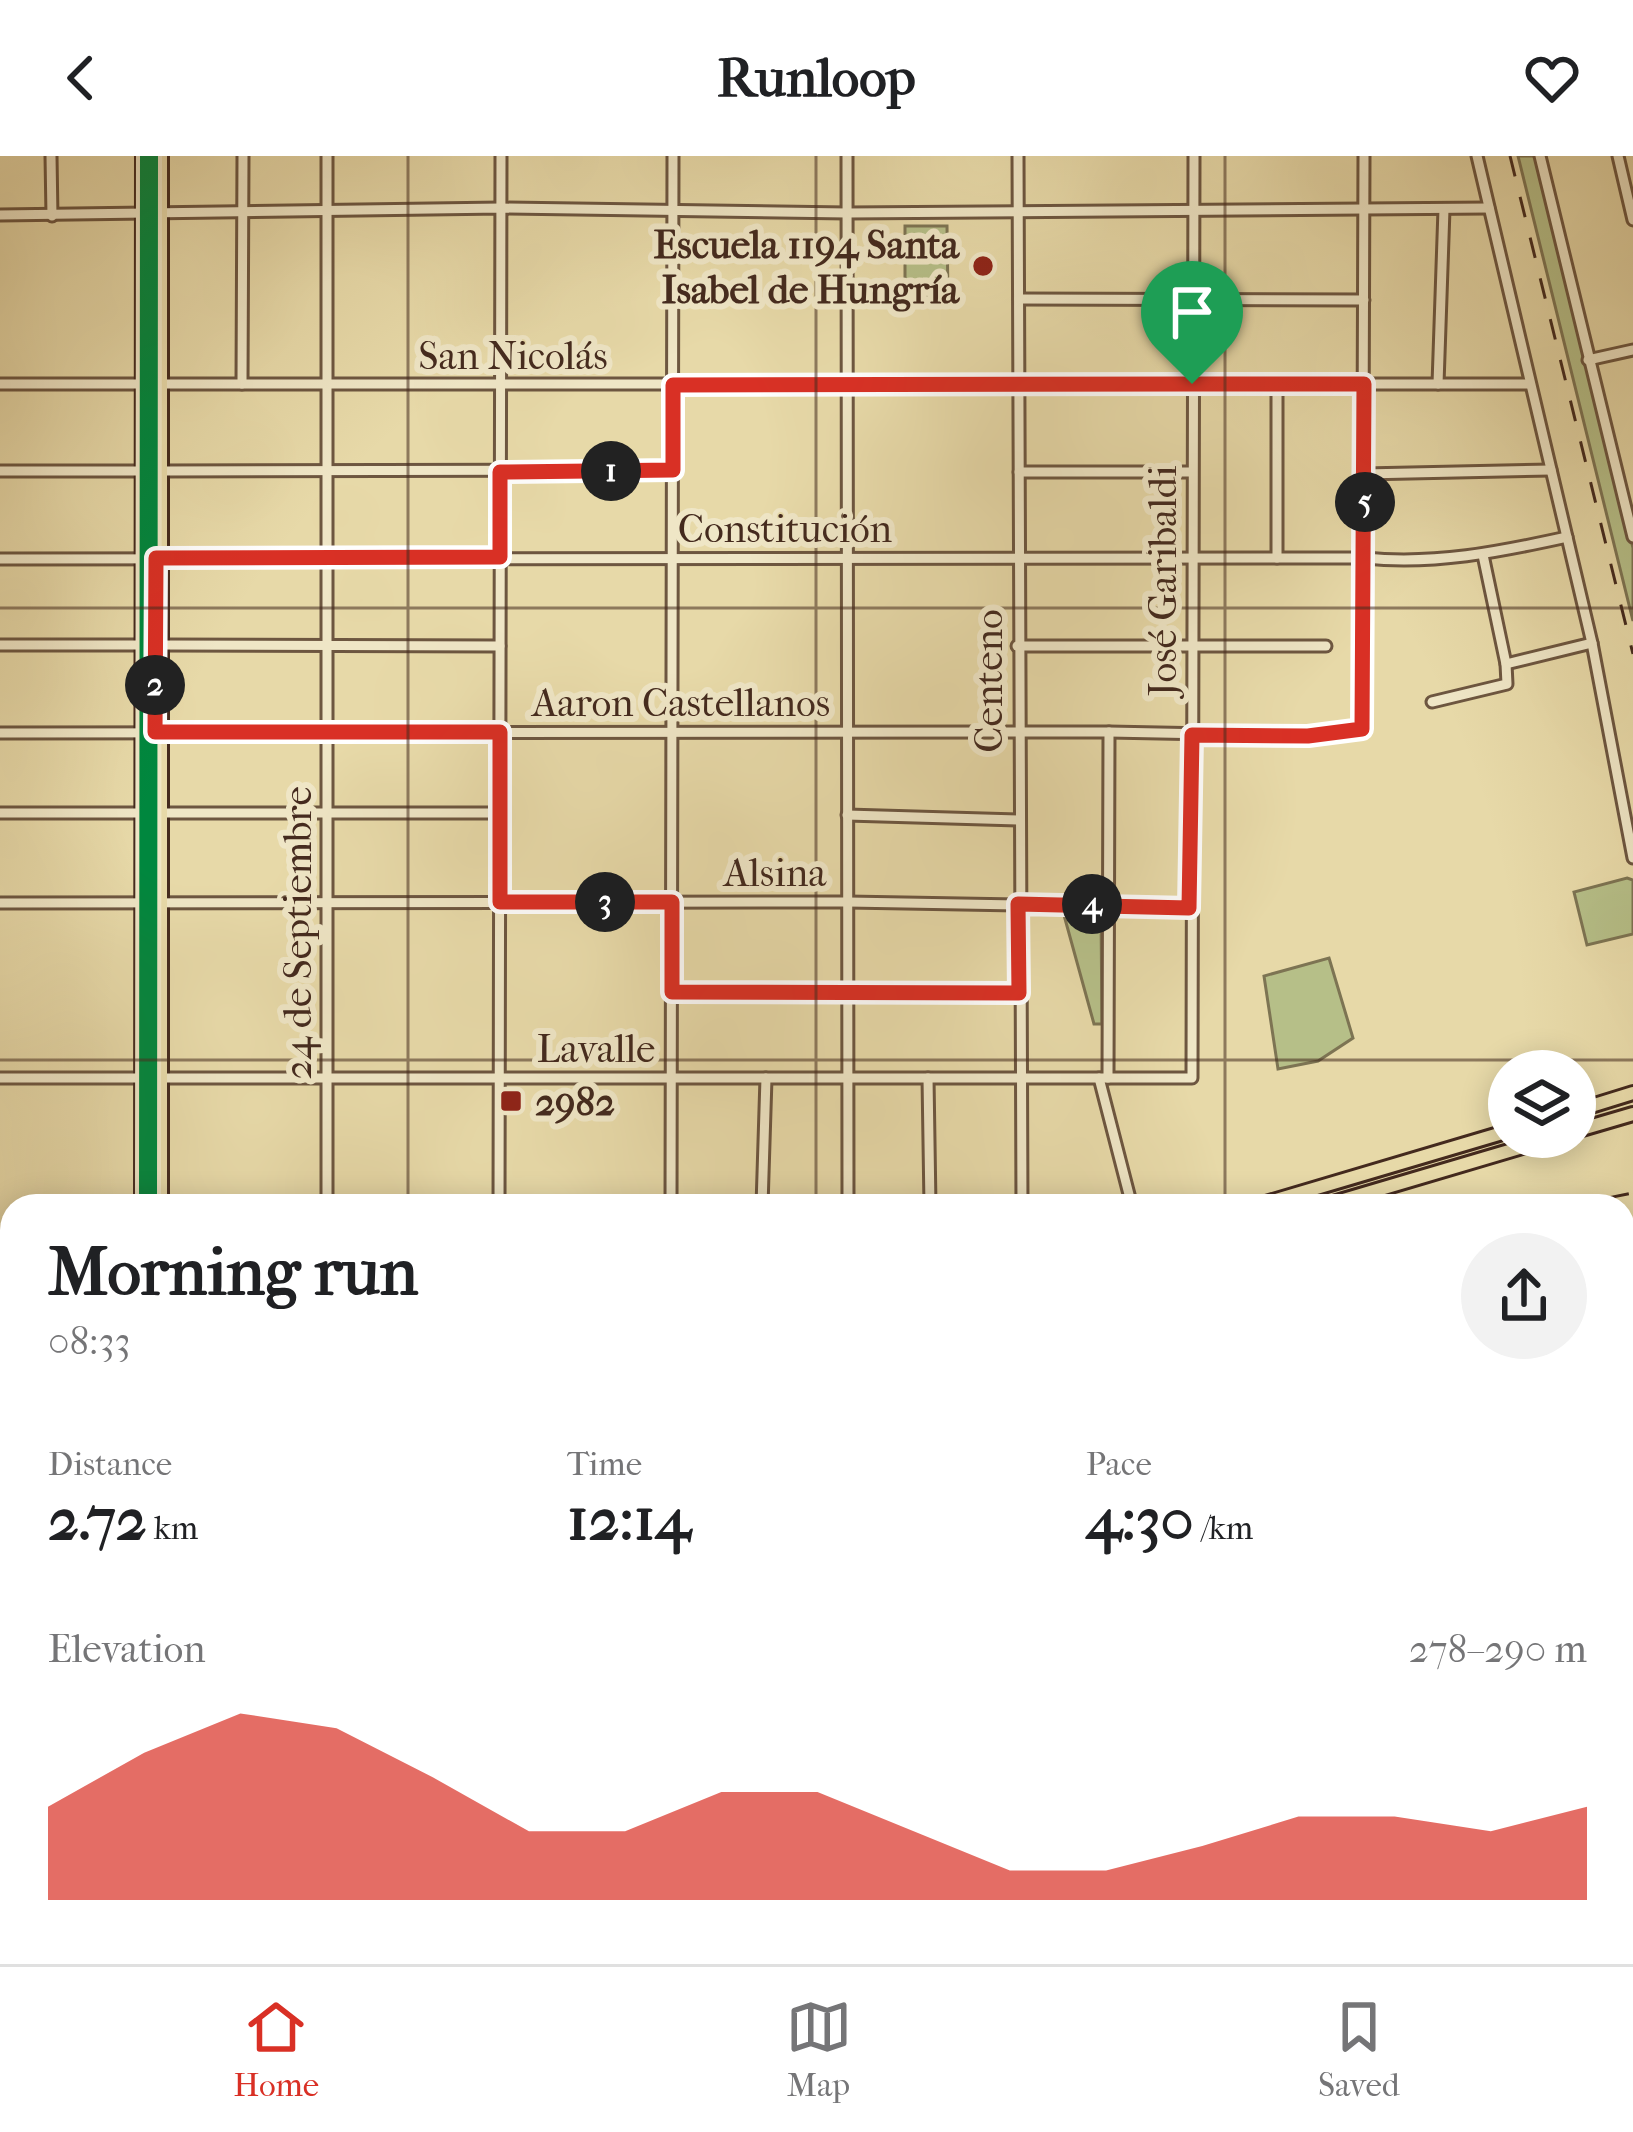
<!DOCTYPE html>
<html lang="en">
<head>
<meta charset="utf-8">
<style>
  :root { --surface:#fff; --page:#f2f2f2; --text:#202124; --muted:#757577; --line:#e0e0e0; --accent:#d93025 }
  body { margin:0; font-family:"IM FELL French Canon",serif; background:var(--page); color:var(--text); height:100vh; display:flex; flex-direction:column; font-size:45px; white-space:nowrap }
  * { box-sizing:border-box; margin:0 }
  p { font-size:39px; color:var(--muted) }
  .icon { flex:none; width:66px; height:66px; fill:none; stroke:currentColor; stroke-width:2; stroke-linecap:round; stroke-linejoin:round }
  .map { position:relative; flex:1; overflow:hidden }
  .details { position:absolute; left:0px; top:1038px; width:1635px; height:771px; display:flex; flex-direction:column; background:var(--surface); border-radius:36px 36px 0 0; box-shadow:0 6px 30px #0003 }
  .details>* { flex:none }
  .buttons { position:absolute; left:1488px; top:894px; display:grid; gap:24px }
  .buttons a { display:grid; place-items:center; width:108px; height:108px; border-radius:50%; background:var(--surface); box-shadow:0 6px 30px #0003; font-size:60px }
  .pin { position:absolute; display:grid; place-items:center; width:102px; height:102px; color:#fff; margin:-123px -51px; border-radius:50% 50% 50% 0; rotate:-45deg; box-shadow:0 0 12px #0007 }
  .pin .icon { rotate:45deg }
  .km { position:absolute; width:60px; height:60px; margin:-30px; border-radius:50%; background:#222; color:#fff; font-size:33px; line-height:60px; text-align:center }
  .round { display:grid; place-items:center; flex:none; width:126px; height:126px; border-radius:63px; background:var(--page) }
  .overview { display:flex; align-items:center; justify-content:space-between; height:204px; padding:0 48px }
  h1 { font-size:66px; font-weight:700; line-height:90px }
  .metrics { display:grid; grid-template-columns:repeat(3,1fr); gap:18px; height:204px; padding:12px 48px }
  .metrics div { display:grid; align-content:center }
  .metrics b { font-size:60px; font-weight:700 }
  .metrics small { font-size:33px; font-weight:400 }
  .metrics p { font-size:33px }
  .chart { height:336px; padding:24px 48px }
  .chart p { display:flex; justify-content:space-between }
  .chart svg { width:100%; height:216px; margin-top:12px; fill:var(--accent); opacity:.7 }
  header { display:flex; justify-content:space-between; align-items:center; height:156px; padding:0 48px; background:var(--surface); font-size:54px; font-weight:700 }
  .menu { display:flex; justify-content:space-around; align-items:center; height:168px; border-top:3px solid var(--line); background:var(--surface); font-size:33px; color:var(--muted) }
  .menu a { display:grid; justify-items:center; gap:6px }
  .menu .on { color:var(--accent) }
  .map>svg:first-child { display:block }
  .green { fill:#b6bf88; stroke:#7d7453; stroke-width:3 }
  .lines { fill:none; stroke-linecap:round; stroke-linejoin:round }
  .minor-casing { stroke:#6d5640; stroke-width:15 }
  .major-casing { stroke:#442a1e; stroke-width:18 }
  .minor { stroke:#efe6c6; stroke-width:9 }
  .major { stroke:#e7d9a8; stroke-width:12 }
  .rail { stroke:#442a1e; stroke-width:3; stroke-dasharray:21 21; stroke-linecap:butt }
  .cycleway-casing { stroke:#efe6c6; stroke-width:26 }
  .cycleway { stroke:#00873e; stroke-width:18 }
  .route-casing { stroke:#fff; stroke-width:24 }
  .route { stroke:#d93025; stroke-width:15 }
  .grid { fill:none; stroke:#442a1e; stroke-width:3; stroke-opacity:0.55 }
  .poi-dot { fill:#8f2418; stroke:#efe6c6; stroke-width:4.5 }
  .labels { text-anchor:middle; stroke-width:12; stroke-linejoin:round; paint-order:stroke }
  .poi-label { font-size:39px; font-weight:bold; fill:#442a1e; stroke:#efe6c6; text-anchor:end }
  .street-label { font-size:39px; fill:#442a1e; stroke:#efe6c6 }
</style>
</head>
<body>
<header><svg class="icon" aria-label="back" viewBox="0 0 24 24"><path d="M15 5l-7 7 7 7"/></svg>Runloop<svg class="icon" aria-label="heart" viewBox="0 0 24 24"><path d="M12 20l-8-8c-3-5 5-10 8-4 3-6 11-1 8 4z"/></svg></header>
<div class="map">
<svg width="1633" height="1808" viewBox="0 0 1633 1808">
  <rect width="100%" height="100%" fill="#e7d9a8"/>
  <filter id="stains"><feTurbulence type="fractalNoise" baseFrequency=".00167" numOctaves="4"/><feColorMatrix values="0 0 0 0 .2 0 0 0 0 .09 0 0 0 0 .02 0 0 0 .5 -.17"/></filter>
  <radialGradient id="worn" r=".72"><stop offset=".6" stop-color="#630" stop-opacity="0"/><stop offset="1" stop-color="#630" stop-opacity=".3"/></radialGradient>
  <g class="green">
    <polygon points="143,0 161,0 161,1050 142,1050"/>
    <polygon points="1518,0 1536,0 1633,392 1633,465"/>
    <polygon points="905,70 947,70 948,141 905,141"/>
    <polygon points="1627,722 1633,724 1633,778 1587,789 1574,736"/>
    <polygon points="1062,752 1095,752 1101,758 1102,868 1094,868"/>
    <polygon points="1329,802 1353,882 1318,905 1278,913 1264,820"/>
  </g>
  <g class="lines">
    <defs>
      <g id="minor">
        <polyline points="51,0 52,60"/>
        <polyline points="327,0 327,1050"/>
        <polyline points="847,0 848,1050"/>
        <polyline points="1018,0 1022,1050"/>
        <polyline points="1477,0 1592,487 1633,702"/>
        <polyline points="1540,0 1633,381"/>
        <polyline points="1618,0 1633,64"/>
        <polyline points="0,59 501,52 847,57 1489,52"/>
        <polyline points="1019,143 1364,144"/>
        <polyline points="1588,204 1633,194"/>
        <polyline points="0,228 1530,228"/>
        <polyline points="242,228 243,0"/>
        <polyline points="1438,228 1444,53"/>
        <polyline points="0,315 144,315"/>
        <polyline points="162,315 673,314"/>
        <polyline points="1019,316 1192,316"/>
        <polyline points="1364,318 1551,314"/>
        <polyline points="1277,402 1277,228"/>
        <path d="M0 403 1365 402C1434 409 1499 396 1567 381"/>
        <polyline points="0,489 143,489"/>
        <polyline points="161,489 500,490"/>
        <polyline points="1017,490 1326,490"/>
        <polyline points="1506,508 1592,487"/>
        <polyline points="1432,546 1507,528 1506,508 1483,399"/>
        <polyline points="0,577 1109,576 1308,580 1362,573 1364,0"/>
        <polyline points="0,657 500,657"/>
        <polyline points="847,659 1018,664"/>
        <polyline points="0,747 848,746 1189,752"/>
        <polyline points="672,836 1019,837"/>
        <polyline points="0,922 1192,922 1194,0"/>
        <polyline points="928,922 930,1050"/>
        <polyline points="1099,922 1132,1050"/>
        <polyline points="1108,922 1109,576"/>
        <polyline points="499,1050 501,0"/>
        <polyline points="671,1050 673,0"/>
        <polyline points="762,1050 766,922"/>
        <polyline points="1623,1094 1633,1092"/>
        <polyline points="1623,1181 1633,1179"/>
        <polyline points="0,1196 12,1196"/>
        <polyline points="1623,1263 1633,1261"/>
        <polyline points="0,1269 12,1269"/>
        <polyline points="1623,1356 1633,1354"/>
        <polyline points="1623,1439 1633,1436"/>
        <polyline points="1623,1489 1633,1530"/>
        <polyline points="1623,1607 1633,1605"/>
        <polyline points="1623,1691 1633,1689"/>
        <polyline points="1623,1767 1633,1764"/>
        <polyline points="0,1795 12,1792"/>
        <polyline points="244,1797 247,1808"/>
        <polyline points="359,1797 362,1808"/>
        <polyline points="705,1797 707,1808"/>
        <polyline points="893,1797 896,1808"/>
        <polyline points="1015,1797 1018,1808"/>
        <polyline points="1320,1797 1323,1808"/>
        <polyline points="459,1808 484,1802"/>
        <polyline points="786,1808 831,1797"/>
        <polyline points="1457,1808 1501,1797"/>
      </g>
      <g id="major">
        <polyline points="1575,955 1633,937"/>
        <polyline points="1575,975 1633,958"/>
        <polyline points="142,1050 143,0"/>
        <polyline points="161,1050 161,0"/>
        <polyline points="1256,1050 1509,975"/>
        <polyline points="1323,1050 1556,981"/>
        <polyline points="0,1085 12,1085"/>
        <polyline points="0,1103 12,1103"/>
        <polyline points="108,1797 111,1808"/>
        <polyline points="126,1797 129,1808"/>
      </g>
    </defs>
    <use href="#minor" class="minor-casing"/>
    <use href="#major" class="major-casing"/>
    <use href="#minor" class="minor"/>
    <use href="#major" class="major"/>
    <g class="rail">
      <polyline points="1510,0 1633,498"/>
      <polyline points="1567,1050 1633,1037"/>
      <polyline points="0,1649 12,1642"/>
    </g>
    <defs>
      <polyline id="cycleway" points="148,1050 149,0"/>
    </defs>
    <use href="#cycleway" class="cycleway-casing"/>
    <use href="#cycleway" class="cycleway"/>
  </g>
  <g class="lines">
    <defs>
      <polygon id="route" points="1192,228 1364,228 1362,573 1308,580 1192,579 1189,752 1018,748 1019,837 672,836 672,746 500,746 500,576 155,576 156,402 500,401 500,316 673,314 673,229"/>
    </defs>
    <use href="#route" class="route-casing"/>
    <use href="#route" class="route"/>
  </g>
  <path class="grid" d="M408 0V1050M816 0V1050M1225 0V1050M0 452H1633M0 904H1633M0 1356H12M1623 1356H1633M408 1797V1808M816 1797V1808M1225 1797V1808"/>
  <g class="poi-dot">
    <circle cx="983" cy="110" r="12"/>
    <rect x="499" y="933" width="24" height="24" rx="6"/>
  </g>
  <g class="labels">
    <g class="poi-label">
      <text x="959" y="102">Escuela 1194 Santa<tspan x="959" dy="45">Isabel de Hungría</tspan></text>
      <text x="535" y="959" text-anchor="start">2982</text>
    </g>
    <g class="street-label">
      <text x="513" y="213">San Nicolás</text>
      <text x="785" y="386">Constitución</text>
      <text transform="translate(1162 425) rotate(-90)" y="14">José Garibaldi</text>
      <text transform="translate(988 525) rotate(-90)" y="14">Centeno</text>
      <text x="681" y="560">Aaron Castellanos</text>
      <text x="775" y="730">Alsina</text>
      <text transform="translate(297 777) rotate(-90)" y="14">24 de Septiembre</text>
      <text x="596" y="906">Lavalle</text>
    </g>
  </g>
  <rect width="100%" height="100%" filter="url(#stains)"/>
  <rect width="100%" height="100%" fill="url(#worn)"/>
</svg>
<div class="buttons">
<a><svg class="icon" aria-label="layers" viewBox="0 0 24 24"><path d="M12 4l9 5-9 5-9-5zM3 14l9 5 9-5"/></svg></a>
</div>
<div class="pin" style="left:1192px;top:228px;background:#1e9e55"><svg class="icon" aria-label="arrive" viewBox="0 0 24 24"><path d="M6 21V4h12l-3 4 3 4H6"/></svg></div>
<b class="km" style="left:611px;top:315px">1</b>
<b class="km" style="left:155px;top:529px">2</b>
<b class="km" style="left:605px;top:746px">3</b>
<b class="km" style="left:1092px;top:748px">4</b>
<b class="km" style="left:1365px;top:346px">5</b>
<section class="details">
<div class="overview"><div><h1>Morning run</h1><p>08:33</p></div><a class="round"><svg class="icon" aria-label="share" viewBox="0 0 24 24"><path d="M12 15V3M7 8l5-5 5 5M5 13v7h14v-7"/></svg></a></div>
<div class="metrics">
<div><p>Distance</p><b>2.72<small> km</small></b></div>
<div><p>Time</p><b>12:14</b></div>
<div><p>Pace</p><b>4:30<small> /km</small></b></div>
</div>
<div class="chart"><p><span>Elevation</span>278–290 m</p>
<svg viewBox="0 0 160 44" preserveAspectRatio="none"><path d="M0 44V25L10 14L20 6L30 9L40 19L50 30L60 30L70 22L80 22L90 30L100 38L110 38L120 33L130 27L140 27L150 30L160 25V44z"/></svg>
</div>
</section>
</div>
<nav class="menu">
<a class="on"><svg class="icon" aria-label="home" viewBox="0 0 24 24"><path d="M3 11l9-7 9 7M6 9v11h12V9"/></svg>Home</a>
<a><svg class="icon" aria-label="map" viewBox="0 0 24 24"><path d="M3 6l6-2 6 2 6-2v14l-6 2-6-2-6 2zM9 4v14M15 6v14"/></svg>Map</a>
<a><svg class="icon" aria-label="saved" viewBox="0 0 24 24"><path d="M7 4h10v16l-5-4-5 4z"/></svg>Saved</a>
</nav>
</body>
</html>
